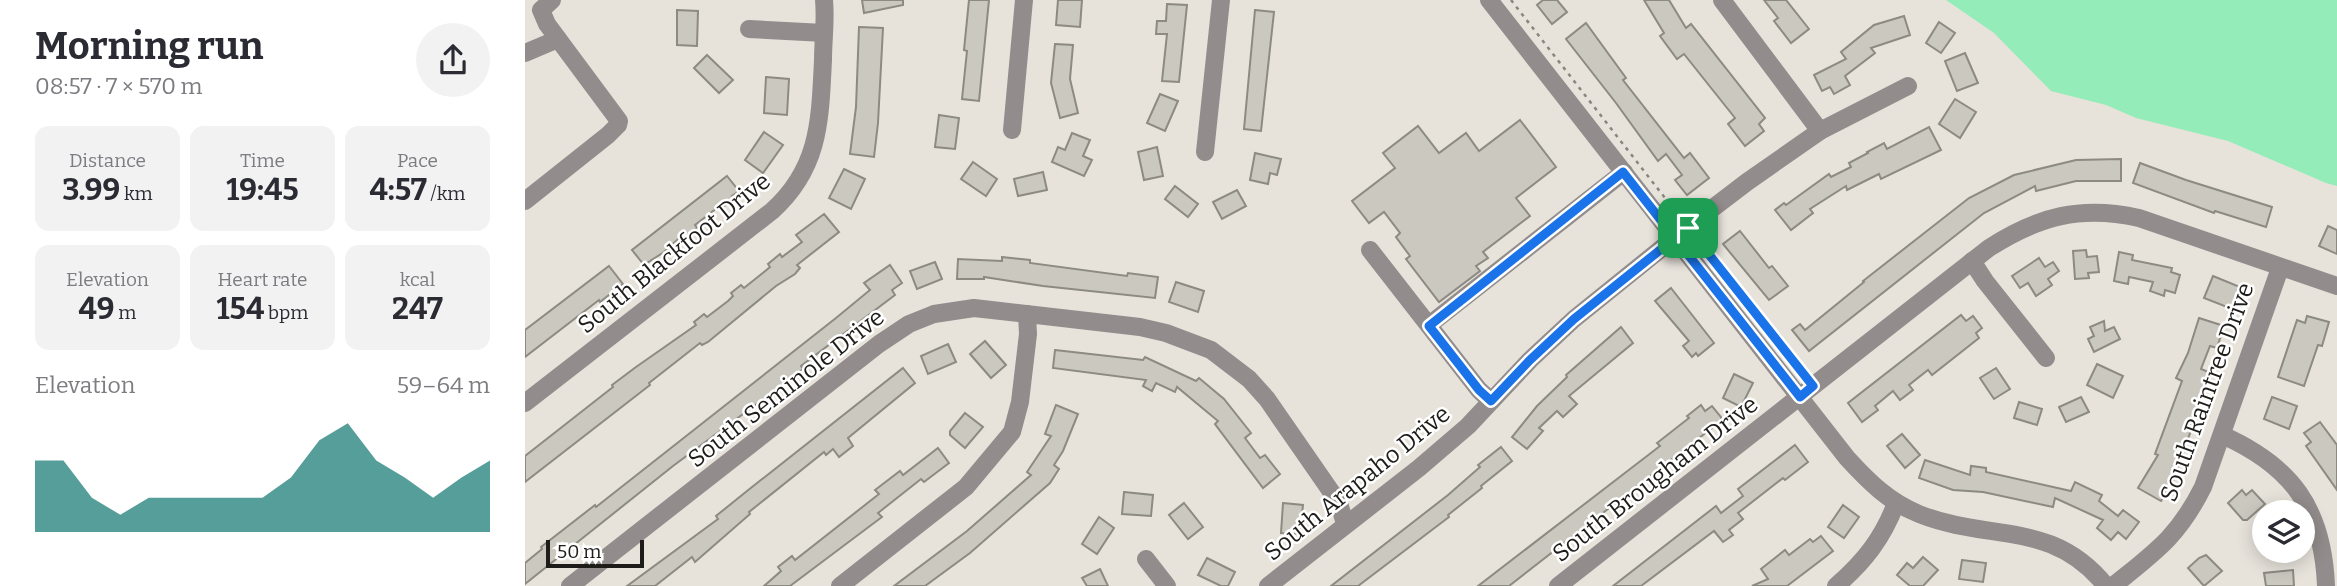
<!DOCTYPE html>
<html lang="en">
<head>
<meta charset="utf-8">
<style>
  :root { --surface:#fff; --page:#f2f2f3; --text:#2b2b33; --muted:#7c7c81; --accent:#0f766e }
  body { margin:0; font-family:Bitter,serif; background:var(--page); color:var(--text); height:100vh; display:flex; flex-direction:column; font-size:26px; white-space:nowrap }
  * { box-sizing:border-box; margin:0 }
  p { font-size:23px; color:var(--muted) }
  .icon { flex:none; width:38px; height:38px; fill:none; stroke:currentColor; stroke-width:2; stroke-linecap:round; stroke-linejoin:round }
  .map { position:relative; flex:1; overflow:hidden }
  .side { display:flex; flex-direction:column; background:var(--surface); width:525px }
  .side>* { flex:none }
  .controls { position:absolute; left:1727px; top:500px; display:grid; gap:14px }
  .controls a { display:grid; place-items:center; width:63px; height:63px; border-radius:50%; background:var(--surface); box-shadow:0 4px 18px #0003; font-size:35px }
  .scale { position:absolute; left:21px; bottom:18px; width:98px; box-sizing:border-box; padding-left:7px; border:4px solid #1d1c19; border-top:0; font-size:19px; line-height:24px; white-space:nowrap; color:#1d1c19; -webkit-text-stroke:5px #fff; paint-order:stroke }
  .pin { position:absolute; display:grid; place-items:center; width:60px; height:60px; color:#fff; margin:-30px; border-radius:14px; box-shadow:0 4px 10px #0006 }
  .round { display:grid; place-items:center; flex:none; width:74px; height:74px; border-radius:37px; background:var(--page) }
  .overview { display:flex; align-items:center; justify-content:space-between; height:119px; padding:0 35px }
  h1 { font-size:38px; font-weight:700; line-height:52px }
  .metrics { display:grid; grid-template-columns:repeat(3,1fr); gap:10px; height:119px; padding:7px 35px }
  .metrics div { display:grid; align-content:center; border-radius:14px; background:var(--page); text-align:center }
  .metrics b { font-size:30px; font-weight:700 }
  .metrics small { font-size:19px; font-weight:400 }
  .metrics p { font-size:19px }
  .chart { height:196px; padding:14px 35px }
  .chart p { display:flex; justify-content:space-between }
  .chart svg { width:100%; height:126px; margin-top:7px; fill:var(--accent); opacity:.7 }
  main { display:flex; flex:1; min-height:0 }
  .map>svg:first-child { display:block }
  .green { fill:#94ecb8 }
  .building { fill:#cbc8bf; stroke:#8d8a82; stroke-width:2 }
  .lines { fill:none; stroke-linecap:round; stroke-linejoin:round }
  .path { stroke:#898680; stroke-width:2.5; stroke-dasharray:3.5 5; stroke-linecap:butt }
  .minor { stroke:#928d8c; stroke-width:18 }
  .route-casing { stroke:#fff; stroke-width:14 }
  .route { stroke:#1a73e8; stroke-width:9 }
  .labels { text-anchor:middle; stroke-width:5; stroke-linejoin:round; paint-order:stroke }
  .street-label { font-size:24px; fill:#1d1c19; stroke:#fff }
</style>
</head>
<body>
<main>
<section class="side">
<div class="overview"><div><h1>Morning run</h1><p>08:57 · 7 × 570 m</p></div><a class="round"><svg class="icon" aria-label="share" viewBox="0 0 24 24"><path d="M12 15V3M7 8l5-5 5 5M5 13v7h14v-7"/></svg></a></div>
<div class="metrics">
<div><p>Distance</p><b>3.99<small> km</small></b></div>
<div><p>Time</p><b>19:45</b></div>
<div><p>Pace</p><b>4:57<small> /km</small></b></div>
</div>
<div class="metrics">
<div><p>Elevation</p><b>49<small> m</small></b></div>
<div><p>Heart rate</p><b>154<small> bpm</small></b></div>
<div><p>kcal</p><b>247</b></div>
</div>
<div class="chart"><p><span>Elevation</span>59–64 m</p>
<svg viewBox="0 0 160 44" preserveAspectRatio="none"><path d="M0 44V19L10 19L20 32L30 38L40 32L50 32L60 32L70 32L80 32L90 25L100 12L110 6L120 19L130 25L140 32L150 25L160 19V44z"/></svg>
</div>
</section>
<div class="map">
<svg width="1812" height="586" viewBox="0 0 1812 586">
  <rect width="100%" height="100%" fill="#e7e3db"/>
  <polygon class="green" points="1421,0 1812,0 1812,186 1801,183 1703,141 1611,118 1581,105 1526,91 1469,33"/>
  <g class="building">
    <polygon points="337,0 378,0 378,5 339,13"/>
    <polygon points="444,0 464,0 454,101 437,99 442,51 439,50"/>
    <polygon points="533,0 557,0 555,27 531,25"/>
    <polygon points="1018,0 1032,0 1042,12 1027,24 1012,5"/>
    <polygon points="1119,0 1144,0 1161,28 1166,24 1240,118 1234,124 1239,131 1220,146 1203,124 1210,118 1159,54 1152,59 1135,36 1139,33"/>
    <polygon points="1239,0 1261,0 1284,29 1266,43 1249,21 1253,18"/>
    <polygon points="642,4 662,5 654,82 637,81 642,34 631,34 632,21 641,21"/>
    <polygon points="152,10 173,11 172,46 152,45"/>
    <polygon points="730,10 749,12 736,131 719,129"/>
    <polygon points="1379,16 1385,35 1346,48 1350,53 1320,76 1325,85 1309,94 1305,87 1297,91 1289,75 1321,59 1316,52 1349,25"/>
    <polygon points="1414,22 1430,33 1416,53 1401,43"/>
    <polygon points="1061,23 1101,78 1098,80 1159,158 1165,153 1184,178 1162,195 1150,180 1157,175 1141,154 1133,161 1091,103 1041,39"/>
    <polygon points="334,27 358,28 353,123 349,157 325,154 331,107"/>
    <polygon points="530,44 548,45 545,79 553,113 535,118 526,83"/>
    <polygon points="1440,53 1453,83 1432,91 1420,61"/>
    <polygon points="182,55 208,80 194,93 169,68"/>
    <polygon points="241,77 264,79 262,115 239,113"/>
    <polygon points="635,94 653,101 640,131 622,123"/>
    <polygon points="1430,99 1451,112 1435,138 1414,124"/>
    <polygon points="414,115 434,118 430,149 410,147"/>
    <polygon points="995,120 1031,167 991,198 1005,216 958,252 963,258 951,266 955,271 914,302 881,259 885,256 871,237 875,233 859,212 844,223 827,201 870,168 858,153 893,126 914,153 941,133 954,151"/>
    <polygon points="1404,127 1416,150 1356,179 1354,174 1322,190 1321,186 1285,209 1288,213 1266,230 1250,210 1259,203 1261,205 1304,174 1306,177 1326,167 1324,163 1343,153 1342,152 1359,143 1362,149"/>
    <polygon points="239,132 258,145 238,173 220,160"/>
    <polygon points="547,133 565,140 558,156 567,160 559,176 527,162 533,147 540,150"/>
    <polygon points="632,147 638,176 619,180 613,152"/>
    <polygon points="730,153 756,159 752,175 745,173 743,184 725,180"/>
    <polygon points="1596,159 1596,181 1551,181 1511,191 1510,186 1459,213 1284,351 1267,330 1275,324 1280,330 1339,282 1338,281 1444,198 1489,175 1551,160"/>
    <polygon points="448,162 472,179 461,196 436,179"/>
    <polygon points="1615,163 1661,180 1747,207 1741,227 1690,211 1689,213 1608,183"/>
    <polygon points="319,169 340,179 326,209 304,198"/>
    <polygon points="518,172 522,190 493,196 489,179"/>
    <polygon points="202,176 214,191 207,196 210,198 198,207 196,205 170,225 172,228 161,236 159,234 139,252 119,265 107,250"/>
    <polygon points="650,186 673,204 663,217 640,199"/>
    <polygon points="712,190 721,206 697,219 688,202"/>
    <polygon points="299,214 314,232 272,265 275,268 270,274 251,286 183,342 177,345 175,343 124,383 125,385 0,482 0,456 88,387 87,385 111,367 171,325 169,322 179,314 182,317 203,301 208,296 206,293 216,285 219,288 239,272 245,267 243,264 255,254 257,257 277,242 271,235"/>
    <polygon points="1803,226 1812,230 1812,254 1794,246"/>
    <polygon points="1215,231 1244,268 1247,266 1263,286 1244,300 1198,244"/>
    <polygon points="1561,250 1562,257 1572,256 1574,272 1563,273 1564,278 1550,279 1548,251"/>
    <polygon points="1594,252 1608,255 1607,260 1647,268 1646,272 1655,275 1650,293 1640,290 1639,296 1625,291 1628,282 1604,277 1603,284 1589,281"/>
    <polygon points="477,257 505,260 505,263 602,276 603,273 633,277 630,298 518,286 459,277 459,279 432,279 433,259 477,261"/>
    <polygon points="1514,258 1520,267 1528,262 1534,271 1523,279 1527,285 1511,296 1503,283 1495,288 1487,276"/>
    <polygon points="410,262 417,279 392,289 385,271"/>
    <polygon points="365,265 377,283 367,290 370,295 276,366 278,369 256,386 148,466 0,584 0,563 17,549 16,547 70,505 71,507 311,318 345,290 339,283"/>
    <polygon points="84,266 98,284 75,302 74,300 0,357 0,330"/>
    <polygon points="1688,276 1715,287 1707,309 1679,298"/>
    <polygon points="651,282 679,291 673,312 644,302"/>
    <polygon points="1146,288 1189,343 1173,356 1171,353 1167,357 1158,346 1164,341 1130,301"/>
    <polygon points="1436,315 1441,321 1448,316 1457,328 1451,333 1454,338 1407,375 1403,370 1384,385 1388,390 1375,400 1368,391 1350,406 1353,410 1337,422 1323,403"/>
    <polygon points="1782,316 1804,322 1797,346 1793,345 1779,386 1753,377 1772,320 1780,323"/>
    <polygon points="1674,318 1699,326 1692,348 1685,346 1676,369 1686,373 1649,479 1636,501 1613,488 1633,455 1630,454 1657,381 1651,378 1663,353"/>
    <polygon points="1579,321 1580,331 1589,327 1595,339 1569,352 1563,339 1569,336 1565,327"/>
    <polygon points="1096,327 1108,343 1044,396 1052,404 1038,417 1032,411 1014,428 1018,431 1002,449 987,437 1012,406 1042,377 1041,375"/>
    <polygon points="460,341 481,365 466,378 445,354"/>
    <polygon points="423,344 431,362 403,374 396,356"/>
    <polygon points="530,350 618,360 620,357 671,381 674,378 699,399 726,433 720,438 735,458 740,455 755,474 738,488 690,424 693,421 652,387 650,392 631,383 627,391 618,386 621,380 528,368"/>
    <polygon points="1572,364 1598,376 1588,398 1562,385"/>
    <polygon points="378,368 390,383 323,438 328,446 314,457 308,449 301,455 299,452 224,512 225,514 170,562 167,557 130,586 102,586 193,519 191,516 222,491"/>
    <polygon points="1471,368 1485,389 1469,399 1455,378"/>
    <polygon points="1209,374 1228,383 1216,407 1198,398"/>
    <polygon points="1556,397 1564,412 1541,422 1534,407"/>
    <polygon points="1747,397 1772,406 1764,429 1739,419"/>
    <polygon points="1494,402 1517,409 1512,425 1489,418"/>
    <polygon points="531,405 553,414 538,451 529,465 534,469 525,483 445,553 400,586 369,586 442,531 506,475 502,472 526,436 520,434"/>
    <polygon points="1176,405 1180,411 1187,406 1196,417 1196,421 984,586 953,586 1135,446 1132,443 1164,418 1162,416"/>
    <polygon points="440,413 458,427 440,448 425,435 425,431"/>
    <polygon points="1795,422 1812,445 1812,490 1781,446 1786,442 1779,433"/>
    <polygon points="1377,434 1395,455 1380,468 1362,446"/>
    <polygon points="1270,445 1283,462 1260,480 1258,478 1213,513 1218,519 1204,530 1208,535 1198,542 1189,531 1116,586 1088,586 1191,506 1196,513 1218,496 1213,489"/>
    <polygon points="976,447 987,461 956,486 957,488 923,515 924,517 833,586 806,586 923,495 955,467 953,465"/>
    <polygon points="413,448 424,463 399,482 396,479 353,513 357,517 265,586 239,586 256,571 253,567 267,556 270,560 354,494 350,490 375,471 378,475"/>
    <polygon points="1400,460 1445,475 1446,466 1461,468 1461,472 1546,491 1550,482 1577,495 1574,501 1593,516 1598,510 1614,522 1601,539 1593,532 1586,540 1572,528 1578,520 1530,498 1528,507 1458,492 1428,490 1394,478"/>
    <polygon points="1717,490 1721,495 1727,490 1740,504 1722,520 1718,520 1703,503"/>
    <polygon points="599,492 628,495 626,516 597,514"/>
    <polygon points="659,503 678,527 663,539 644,515"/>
    <polygon points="758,503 778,505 775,534 756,533"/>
    <polygon points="1318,505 1334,517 1319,538 1303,527"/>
    <polygon points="574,517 589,528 572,554 557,544"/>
    <polygon points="1296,536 1308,551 1262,586 1227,586 1243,579 1236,569 1260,550 1264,555 1285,539 1288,542"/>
    <polygon points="1681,555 1697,571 1679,586 1663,568 1674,558"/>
    <polygon points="1398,557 1413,570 1398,586 1385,586 1372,575 1382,563 1388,568"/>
    <polygon points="682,558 710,572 703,586 696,586 673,575"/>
    <polygon points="1437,560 1461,563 1458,582 1434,579"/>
    <polygon points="575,569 583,586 562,586 557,578"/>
    <polygon points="1768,570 1769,586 1741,586 1739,573"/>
  </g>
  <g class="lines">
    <g class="path">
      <polyline points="986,0 1154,216"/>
      <polyline points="1171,238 1279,375"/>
    </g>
    <g class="minor">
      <path d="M964 0 1322 458C1344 482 1364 502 1394 514 1464 542 1527 519 1581 586"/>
      <polyline points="1197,0 1295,131"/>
      <polyline points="224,29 299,33"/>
      <polyline points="0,53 33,39"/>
      <polyline points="487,130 499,0"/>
      <polyline points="680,152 696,0"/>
      <polyline points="0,201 83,135 93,125 94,121 22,24 16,10 27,0"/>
      <polyline points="845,250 954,390 966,401"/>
      <polyline points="1447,261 1460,281 1521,358"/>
      <polyline points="904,325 1099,172"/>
      <path d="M0 403 247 211C295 168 295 120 298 60 298 40 301 20 299 0"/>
      <path d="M1697 435C1767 466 1798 509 1801 586"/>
      <polyline points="621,559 642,586"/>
      <polyline points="45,586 354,344 384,324 409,314 449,308 615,327 641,333 686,350 724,379 742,399 814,503 820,524"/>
      <polyline points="315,586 441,487 487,432 495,402 503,334 502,314"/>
      <polyline points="743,586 894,468 943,426 1005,360 1049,319 1163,227 1222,182 1295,131 1383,86"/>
      <path d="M1033 586 1464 248C1514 216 1556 205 1614 218L1812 286"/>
      <path d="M1311 586C1339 562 1358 538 1371 503"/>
      <path d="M1588 586C1630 552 1653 537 1678 487L1755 268"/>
    </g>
  </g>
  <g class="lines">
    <defs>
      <polyline id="route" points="1163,228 1150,238 1049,319 1005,360 966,401 954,390 904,326 1098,172 1275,397 1288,386 1163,228"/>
    </defs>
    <use href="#route" class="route-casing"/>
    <use href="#route" class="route"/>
  </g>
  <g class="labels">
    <g class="street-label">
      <text transform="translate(149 253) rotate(-39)" y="8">South Blackfoot Drive</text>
      <text transform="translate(261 388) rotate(-38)" y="8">South Seminole Drive</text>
      <text transform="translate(1682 392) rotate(-70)" y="8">South Raintree Drive</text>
      <text transform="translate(1130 479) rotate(-38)" y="8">South Brougham Drive</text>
      <text transform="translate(832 483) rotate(-39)" y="8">South Arapaho Drive</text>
    </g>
  </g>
</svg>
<div class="controls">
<a><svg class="icon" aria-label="layers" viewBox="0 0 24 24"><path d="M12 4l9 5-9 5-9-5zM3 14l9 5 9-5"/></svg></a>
</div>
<div class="scale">50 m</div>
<div class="pin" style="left:1163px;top:228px;background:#1e9e55"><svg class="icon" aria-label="arrive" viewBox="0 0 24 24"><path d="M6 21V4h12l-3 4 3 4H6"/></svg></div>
</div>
</main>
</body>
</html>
